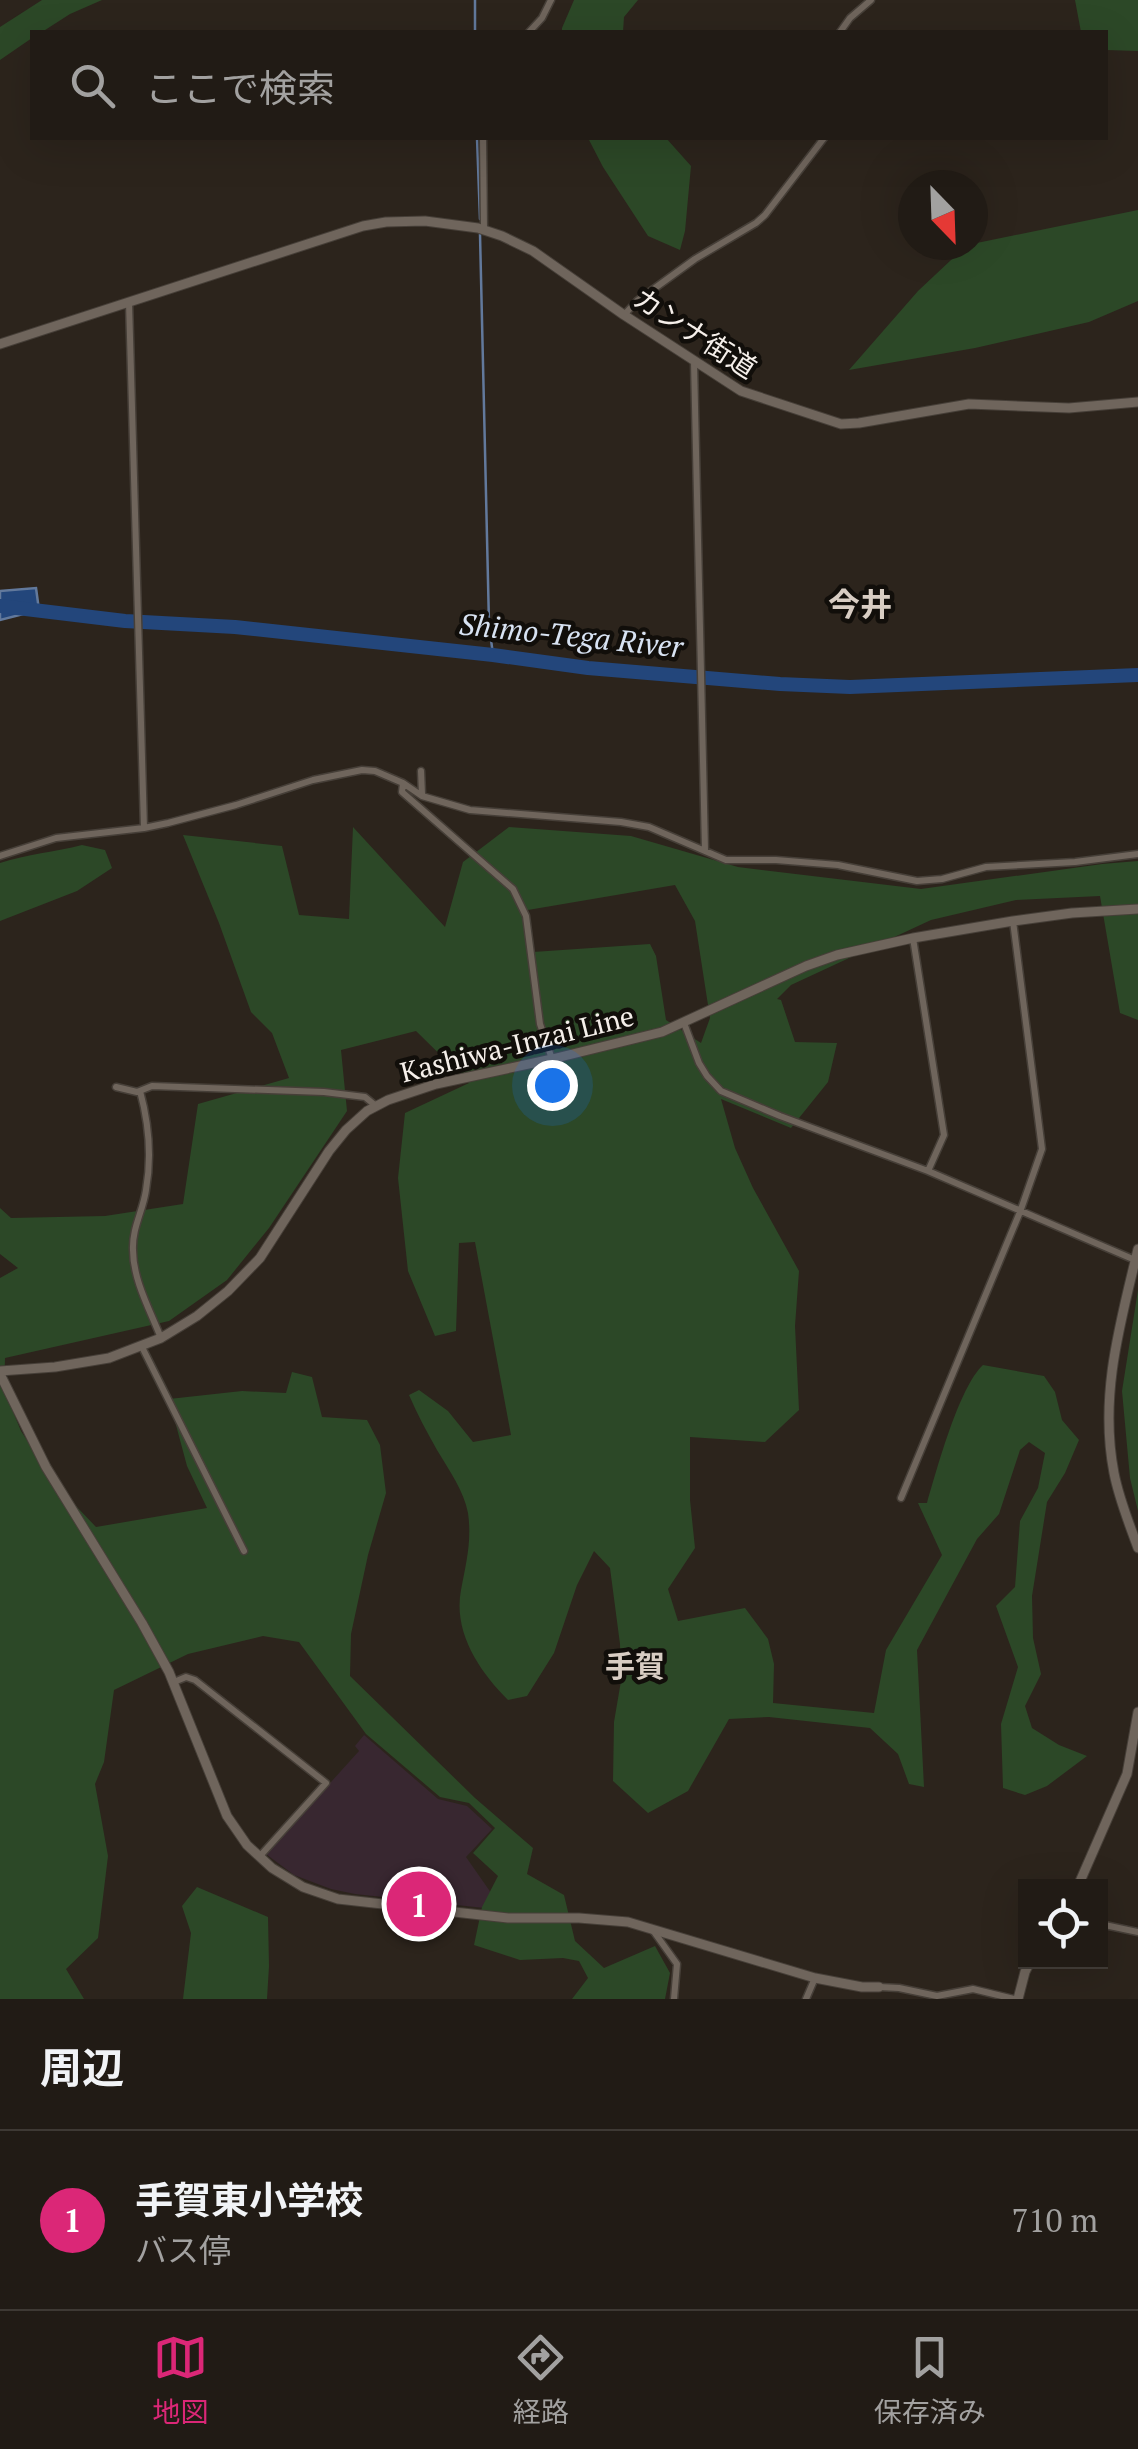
<!DOCTYPE html>
<html lang="ja">
<meta charset="utf-8">
<style>
:root{--surface:#211b15;--page:#2d2822;--text:#f1f3f6;--muted:#a2a1a0;--line:#3e3934;--accent:#db2777}
body{margin:0;font-family:"PT Serif","Noto Sans JP",serif;background:var(--page);color:var(--text)}
.controls{position:absolute;right:30px;bottom:30px;display:grid;overflow:hidden;border-radius:0px;box-shadow:0 10px 40px #0002}
.controls button{width:90px;height:90px;display:grid;place-items:center;padding:0;border:0;border-bottom:2px solid var(--line);background:var(--surface);color:var(--text);font:50px sans-serif}
.compass{position:absolute;left:898px;top:170px;width:90px;height:90px;border-radius:50%;background:var(--surface);box-shadow:0 10px 40px #0002;rotate:157deg}
.you{position:absolute;left:552px;top:1085px;width:35px;height:35px;margin:-25px;border:8px solid #fff;border-radius:50%;background:#1a73e8;box-shadow:0 0 0 15px #1a73e833}
.badge{display:grid;place-items:center;width:65px;height:65px;border-radius:50%;background:var(--accent);color:#fff;font-size:32px;font-weight:700}
.pin{position:absolute;translate:-50% -50%;border:5px solid #fff;box-shadow:0 2px 10px #0006}
.list{margin:0;padding:0;list-style:none}
h2{display:flex;justify-content:space-between;align-items:center;height:130px;margin:0;padding:0 40px;font-size:42px}
h2 small{font-size:32px;font-weight:400;color:var(--muted)}
.list li{display:grid;grid-template-columns:65px 1fr auto;gap:30px;align-items:center;box-sizing:border-box;height:180px;padding:0 40px;border-top:2px solid var(--line)}
.list b{display:block;font-size:38px;white-space:nowrap}
.list p{margin:0;font-size:32px;white-space:nowrap;color:var(--muted)}
.list em{font-size:32px;font-style:normal;color:var(--muted)}
.icon{flex:none;width:55px;height:55px;fill:none;stroke:currentColor;stroke-width:2;stroke-linecap:round;stroke-linejoin:round}
.map{position:relative;flex:none;width:1138px;height:1999px;overflow:hidden}
.search{position:absolute;background:var(--surface);box-shadow:0 10px 40px #0002;left:30px;right:30px;top:30px;height:110px;display:flex;align-items:center;gap:25px;box-sizing:border-box;padding:0 35px;border-radius:0px;color:var(--muted);font-size:38px}
.sheet{height:310px;background:var(--surface)}
nav{display:flex;justify-content:space-around;align-items:center;box-sizing:border-box;height:140px;border-top:2px solid var(--line);background:var(--surface);font-size:28px;color:var(--muted)}
nav a{display:grid;justify-items:center;gap:5px}
nav .on{color:var(--accent)}
.map>svg:first-child{display:block}
.education{fill:#382730}
.green{fill:#2c4827;fill-rule:evenodd}
.water{fill:#23467b;stroke:#62799c;stroke-width:2.5}
.lines{fill:none;stroke-linecap:round;stroke-linejoin:round}
.stream{stroke:#62799c;stroke-width:2.5}
.river{stroke:#23467b;stroke-width:14}
.street-casing{stroke:#463f38;stroke-width:9}
.secondary-casing{stroke:#463f38;stroke-width:11}
.street{stroke:#6f655c;stroke-width:6}
.secondary{stroke:#6f655c;stroke-width:9}
.labels{text-anchor:middle;stroke-width:9;stroke-linejoin:round;paint-order:stroke}
.street-label{font-size:28px;fill:#f5efea;stroke:#110e0a}
.water-label{font-size:30px;font-style:italic;fill:#d8e3f3;stroke:#110e0a}
.neighbourhood-label{font-size:30px;font-weight:bold;fill:#d8cdc3;stroke:#110e0a}
.quarter-label{font-size:32px;font-weight:bold;fill:#d8cdc3;stroke:#110e0a}
</style>
<div class="map">
<svg width="1138" height="1999" viewBox="0 0 1138 1999">
<rect width="100%" height="100%" fill="#2c241c"/>
<path class="education" d="M 364,1735 L 438,1799 L 467,1806 L 492,1829 L 466,1857 L 503,1910 L 355,1894 L 331,1889 L 294,1875 L 266,1854 L 359,1751 L 355,1746 Z"/>
<path class="green" d="M 42,0 L 102,0 L 70,14 L 42,32 L 32,32 L 32,38 L 0,60 L 0,27 Z
M 574,0 L 638,0 L 624,17 L 623,32 L 562,32 L 562,28 Z
M 1075,0 L 1138,0 L 1138,51 L 1106,50 L 1106,32 L 1081,32 Z
M 588,138 L 666,138 L 691,166 L 685,231 L 680,250 L 648,236 L 603,167 Z
M 1138,210 L 1138,301 L 1089,322 L 975,348 L 849,370 L 918,291 L 967,245 Z
M 353,827 L 445,927 L 463,862 L 509,827 L 631,836 L 738,867 L 921,889 L 1102,864 L 1138,861 L 1138,1020 L 1120,1013 L 1100,896 L 1016,900 L 931,920 L 791,985 L 777,999 L 781,1000 L 795,1042 L 837,1043 L 828,1082 L 791,1128 L 721,1099 L 735,1148 L 753,1188 L 799,1271 L 795,1326 L 799,1410 L 765,1442 L 690,1437 L 690,1500 L 695,1548 L 668,1589 L 678,1621 L 745,1608 L 768,1639 L 774,1664 L 773,1703 L 874,1713 L 886,1650 L 942,1555 L 918,1503 L 927,1503 C 937,1469 959,1387 983,1365 L 1044,1376 L 1055,1392 L 1062,1420 L 1079,1440 L 1065,1473 L 1047,1502 L 1032,1596 L 1033,1638 L 1041,1674 L 1025,1706 L 1032,1728 L 1059,1745 L 1087,1756 L 1047,1786 L 1025,1795 L 1003,1788 L 1001,1724 L 1018,1667 L 996,1606 L 1015,1587 L 1020,1521 L 1038,1488 L 1045,1453 L 1029,1442 L 1020,1450 L 999,1514 L 977,1539 L 917,1650 L 924,1787 L 909,1784 L 898,1754 L 870,1728 L 769,1717 L 729,1719 L 688,1791 L 648,1813 L 613,1781 L 614,1722 L 621,1681 L 620,1644 L 610,1568 L 594,1551 L 577,1585 L 554,1653 L 527,1696 L 508,1700 C 479,1671 453,1632 461,1590 C 466,1563 472,1541 468,1513 C 464,1491 449,1470 437,1450 C 427,1432 417,1414 409,1395 L 419,1390 L 448,1411 L 473,1442 L 511,1435 L 475,1242 L 459,1243 L 456,1331 L 435,1336 L 408,1271 L 398,1178 L 405,1113 L 469,1083 L 416,1031 L 341,1050 L 347,1111 L 269,1228 L 227,1280 L 169,1321 L 5,1358 L 4,1390 L 21,1431 L 56,1485 L 96,1527 L 207,1508 L 187,1466 L 169,1399 L 242,1391 L 286,1393 L 292,1372 L 312,1377 L 322,1417 L 367,1420 L 380,1445 L 386,1493 L 368,1555 L 351,1634 L 350,1676 L 475,1798 L 533,1848 L 527,1874 L 564,1895 L 575,1941 L 604,1968 L 655,1946 L 670,1973 L 665,1999 L 572,1999 L 588,1978 L 579,1961 L 563,1958 L 520,1960 L 474,1945 L 482,1907 L 498,1876 L 473,1853 L 495,1828 L 469,1803 L 440,1797 L 366,1734 L 299,1642 L 263,1636 L 188,1654 L 114,1690 L 104,1762 L 95,1784 L 108,1856 L 98,1938 L 66,1969 L 84,1999 L 0,1999 L 0,1278 L 18,1268 L 0,1254 L 0,1208 L 11,1218 L 105,1216 L 183,1204 L 198,1104 L 289,1078 L 272,1033 L 251,1012 L 219,923 L 183,835 L 282,846 L 299,915 L 349,919 ZM 675,885 L 695,921 L 710,1018 L 701,1043 L 666,1020 L 656,956 L 650,944 L 533,952 L 522,911 Z
M 82,845 L 105,850 L 112,868 L 77,891 L 0,921 L 0,863 C 27,854 55,852 82,845 Z
M 1138,1290 L 1138,1511 L 1130,1478 L 1122,1391 Z
M 197,1887 L 268,1917 L 269,1966 L 267,1999 L 183,1999 L 191,1933 L 182,1906 Z"/>
<path class="water" d="M 36,588 L 39,610 L 0,620 L 0,591 Z"/>
<g class="lines">
<path class="stream" d="M 475,0 L 475,32
M 477,138 L 480,219
M 480,234 L 489,624 L 493,655"/>
<path class="river" d="M 0,606 L 125,621 L 235,627 L 493,655 L 588,668 L 780,684 L 850,687 L 1138,675"/>
<defs>
<path id="street" d="M 529,32 L 542,18 L 551,0
M 840,32 L 850,18 L 871,0
M 483,138 L 484,230
M 129,302 L 144,828
M 624,315 L 637,301 L 695,259 L 756,223 L 765,215 L 824,138
M 694,362 L 705,850
M 421,771 L 422,794
M 403,783 L 402,792 L 513,889 L 526,916 L 540,1024 L 552,1059
M 0,856 L 56,838 L 144,828 L 168,823 L 236,805 L 313,780 L 362,770 L 375,771 L 403,783 L 422,796 L 470,810 L 621,822 L 649,827 L 726,860 L 776,860 L 838,865 L 917,881 L 942,879 L 986,867 L 1075,862 L 1138,854
M 913,938 L 944,1135 L 928,1171
M 684,1023 L 699,1063 L 707,1076 L 721,1091 L 780,1116 L 928,1171 L 1135,1260
M 116,1087 L 137,1092 L 152,1086 L 324,1092 L 365,1097 L 376,1106
M 140,1091 C 149,1124 152,1156 146,1190 C 143,1211 132,1228 133,1250 C 133,1280 150,1310 161,1338
M 142,1347 L 244,1551
M 901,1498 L 1020,1212 L 1042,1149 L 1013,921
M 174,1682 L 186,1677 L 195,1680 L 326,1783 L 260,1856
M 1100,1924 L 1138,1932
M 652,1929 L 677,1964 L 674,1999
M 879,1987 L 899,1988 L 937,1996 L 973,1989 L 1014,1999
M 806,1999 L 815,1978"/>
<path id="secondary" d="M 0,344 L 363,226 L 386,222 L 425,221 L 478,228 L 502,236 L 533,251 L 624,315 L 741,391 L 841,424 L 859,423 L 969,404 L 1069,408 L 1138,402
M 1138,1249 C 1120,1324 1099,1396 1114,1473 C 1119,1499 1129,1523 1138,1548
M 0,1371 L 55,1367 L 109,1358 L 161,1338 L 197,1316 L 228,1291 L 260,1258 L 329,1151 L 346,1130 L 367,1111 L 388,1100 L 436,1084 L 552,1059 L 662,1032 L 806,966 L 837,955 L 913,938 L 1013,921 L 1072,913 L 1138,909
M 0,1374 L 46,1467 L 142,1623 L 169,1672 L 227,1816 L 247,1845 L 272,1868 L 303,1887 L 338,1899 L 508,1918 L 579,1918 L 628,1922 L 815,1978 L 862,1987 L 879,1987
M 1078,1886 L 1127,1774 L 1138,1712
M 1018,1999 L 1025,1972 L 1030,1962"/>
</defs>
<use href="#street" class="street-casing"/>
<use href="#secondary" class="secondary-casing"/>
<use href="#street" class="street"/>
<use href="#secondary" class="secondary"/>
</g>
<g class="labels">
<g class="street-label">
<text transform="translate(695 333) rotate(33)" y="10">カンナ街道</text>
<text transform="translate(517 1044) rotate(-14)" y="10">Kashiwa-Inzai Line</text>
</g>
<g class="water-label">
<text transform="translate(571 636) rotate(6)" y="10">Shimo-Tega River</text>
</g>
<g class="neighbourhood-label">
<text x="635" y="1677">手賀</text>
</g>
<g class="quarter-label">
<text x="860" y="616">今井</text>
</g>
</g>
</svg>
<div class="controls">
<button><svg class="icon" aria-label="locate" viewBox="0 0 24 24"><circle cx="12" cy="12" r="6"/><path d="M12 2v4M12 18v4M2 12h4M18 12h4"/></svg></button>
</div>
<svg class="compass" viewBox="-18 -18 36 36"><path d="M0-13l5 13h-10z" fill="#e53935"/><path d="M0 13l5-13h-10z" fill="#a2a1a0"/></svg>
<div class="you"></div>
<div class="pin badge" style="left:419px;top:1904px">1</div>
<div class="search"><svg class="icon" aria-label="search" viewBox="0 0 24 24"><circle cx="10" cy="10" r="6"/><path d="M15 15l6 6"/></svg>ここで検索</div>
</div>
<section class="sheet">
<h2>周辺<small></small></h2>
<ul class="list">
<li><span class="badge">1</span><div><b>手賀東小学校</b><p>バス停</p></div><em>710 m</em></li>
</ul>
</section>
<nav>
<a class="on"><svg class="icon" aria-label="map" viewBox="0 0 24 24"><path d="M3 6l6-2 6 2 6-2v14l-6 2-6-2-6 2zM9 4v14M15 6v14"/></svg>地図</a>
<a><svg class="icon" aria-label="directions" viewBox="0 0 24 24"><path d="M12 3l9 9-9 9-9-9zM9 14v-3h6M13 9l2 2-2 2"/></svg>経路</a>
<a><svg class="icon" aria-label="saved" viewBox="0 0 24 24"><path d="M7 4h10v16l-5-4-5 4z"/></svg>保存済み</a>
</nav>
